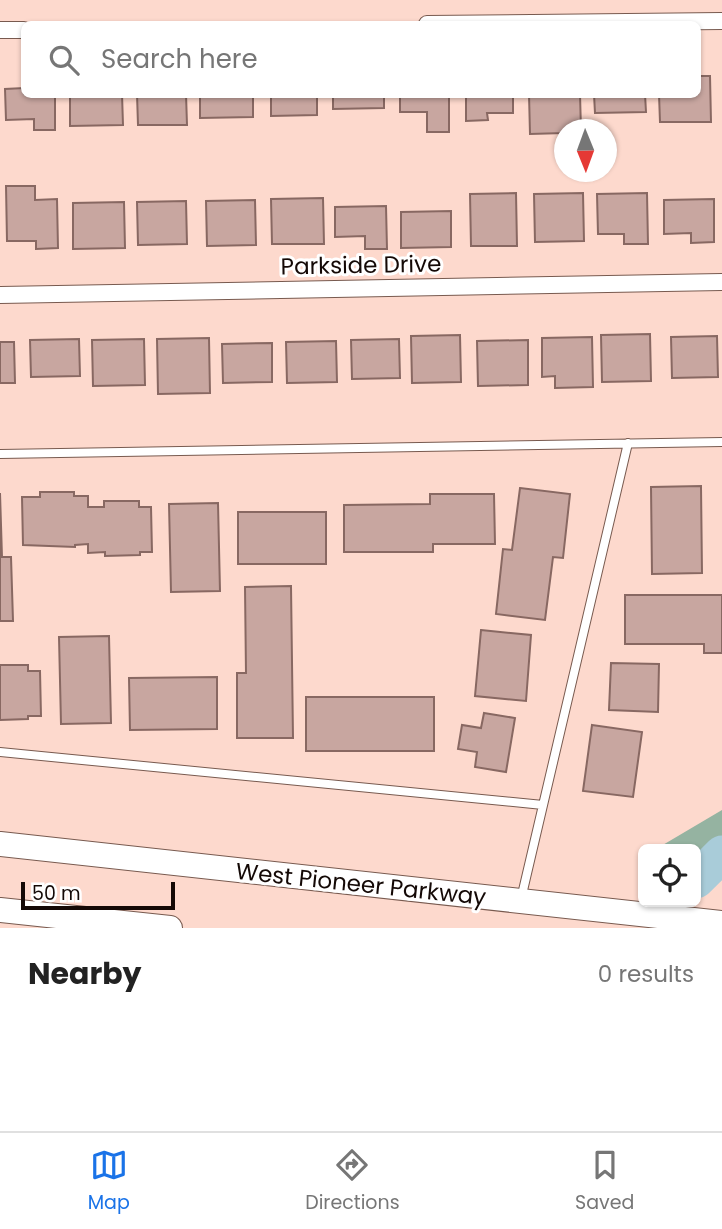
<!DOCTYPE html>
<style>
:root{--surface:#fff;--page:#f6f6f6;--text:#222;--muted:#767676;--line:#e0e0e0;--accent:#1a73e8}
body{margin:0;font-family:Poppins,sans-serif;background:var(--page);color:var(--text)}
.controls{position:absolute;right:21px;bottom:21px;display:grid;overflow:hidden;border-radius:10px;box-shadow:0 2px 5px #0004}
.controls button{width:63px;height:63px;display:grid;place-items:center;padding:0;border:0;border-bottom:2px solid var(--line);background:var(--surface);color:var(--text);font:35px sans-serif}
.compass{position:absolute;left:554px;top:119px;width:63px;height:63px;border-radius:50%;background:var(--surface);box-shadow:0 2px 5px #0004;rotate:179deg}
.scale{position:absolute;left:21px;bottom:18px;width:154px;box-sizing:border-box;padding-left:7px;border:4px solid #140906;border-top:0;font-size:19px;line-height:24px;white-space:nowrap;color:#140906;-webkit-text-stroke:5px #fff;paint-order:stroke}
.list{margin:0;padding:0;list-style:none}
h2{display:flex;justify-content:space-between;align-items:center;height:91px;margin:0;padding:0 28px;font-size:30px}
h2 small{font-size:23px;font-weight:400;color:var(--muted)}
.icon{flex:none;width:38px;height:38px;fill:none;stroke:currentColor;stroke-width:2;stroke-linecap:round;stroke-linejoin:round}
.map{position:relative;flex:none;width:722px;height:928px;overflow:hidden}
.search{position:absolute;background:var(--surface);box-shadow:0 2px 5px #0004;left:21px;right:21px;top:21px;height:77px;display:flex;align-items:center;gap:18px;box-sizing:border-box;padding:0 24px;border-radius:10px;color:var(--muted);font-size:26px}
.sheet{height:203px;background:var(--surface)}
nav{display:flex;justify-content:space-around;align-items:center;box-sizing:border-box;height:98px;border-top:2px solid var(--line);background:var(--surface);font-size:19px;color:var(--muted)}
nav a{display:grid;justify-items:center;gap:4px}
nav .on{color:var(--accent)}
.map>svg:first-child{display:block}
.forest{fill:#95b3a1}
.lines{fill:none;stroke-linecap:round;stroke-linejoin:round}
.river{stroke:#a9ccd9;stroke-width:37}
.building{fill:#c8a6a0;stroke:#886862;stroke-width:2}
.lane-casing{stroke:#785a4f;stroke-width:10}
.street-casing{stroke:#785a4f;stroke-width:18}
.primary-casing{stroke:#785a4f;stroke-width:26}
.lane{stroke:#fff;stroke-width:8}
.street{stroke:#fff;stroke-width:16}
.primary{stroke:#fff;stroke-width:24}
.labels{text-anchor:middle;stroke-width:6;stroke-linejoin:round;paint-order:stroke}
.street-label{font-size:23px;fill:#140906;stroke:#fff}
</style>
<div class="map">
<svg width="722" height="928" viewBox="0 0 722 928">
<rect width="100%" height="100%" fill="#fdd9cd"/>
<path class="forest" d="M 722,810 L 722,873 L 696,863 L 696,849 L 656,849 Z"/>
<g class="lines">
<path class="river" d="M 696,880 L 722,854"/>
</g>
<path class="building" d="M 698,76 L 710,76 L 711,122 L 660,122 L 659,94 L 698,94 Z
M 24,88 L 24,94 L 55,94 L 55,130 L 34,130 L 34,119 L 6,120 L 5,89 Z
M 70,94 L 122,94 L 123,125 L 70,126 Z
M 137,94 L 186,94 L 187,125 L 138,125 Z
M 200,94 L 253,94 L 253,117 L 200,118 Z
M 271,94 L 317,94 L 317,115 L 271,116 Z
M 333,94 L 384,94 L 384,108 L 333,109 Z
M 400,94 L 449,94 L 449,132 L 427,132 L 427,112 L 400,112 Z
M 466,94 L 513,94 L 513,113 L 487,113 L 488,120 L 466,121 Z
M 529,94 L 580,94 L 581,130 L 564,130 L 564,133 L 530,134 Z
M 594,94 L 645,94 L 646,112 L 595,113 Z
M 6,186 L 35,186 L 35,200 L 57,199 L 58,248 L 36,249 L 36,241 L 7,241 Z
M 516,193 L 517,246 L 471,246 L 470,194 Z
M 583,193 L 584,241 L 535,242 L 534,194 Z
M 647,193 L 648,244 L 624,244 L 624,234 L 598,234 L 597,194 Z
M 323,198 L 324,244 L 272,244 L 271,199 Z
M 714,199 L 714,242 L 691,243 L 691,233 L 664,234 L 664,200 Z
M 255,200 L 256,245 L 207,246 L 206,201 Z
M 186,201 L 187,244 L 138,245 L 137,202 Z
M 124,202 L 125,248 L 73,249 L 73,203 Z
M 386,206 L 387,249 L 365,249 L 365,236 L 335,237 L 335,207 Z
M 451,211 L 451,247 L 401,248 L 401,212 Z
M 650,334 L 651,381 L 602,382 L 601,335 Z
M 460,335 L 461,382 L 412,383 L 411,336 Z
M 717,336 L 718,377 L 672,378 L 671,337 Z
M 592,337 L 593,387 L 555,388 L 555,376 L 542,377 L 542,338 Z
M 209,338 L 210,393 L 158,394 L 157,339 Z
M 79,339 L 80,376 L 31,377 L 30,340 Z
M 144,339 L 145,385 L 93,386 L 92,340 Z
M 399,339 L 400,378 L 352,379 L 351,340 Z
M 528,340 L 528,385 L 478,386 L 477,341 Z
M 336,341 L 337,382 L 287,383 L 286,342 Z
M 0,342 L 14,342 L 15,383 L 0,383 Z
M 272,343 L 272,382 L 223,383 L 222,344 Z
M 701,486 L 702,573 L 652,574 L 651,487 Z
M 520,488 L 570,494 L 563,558 L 553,557 L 545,620 L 496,614 L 503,549 L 512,550 Z
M 40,492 L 74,492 L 74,496 L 88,496 L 88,507 L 104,507 L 104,501 L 139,501 L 139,507 L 151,507 L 152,552 L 140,552 L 140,555 L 105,556 L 105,552 L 88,553 L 88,544 L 75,545 L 75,547 L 23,545 L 22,497 L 40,497 Z
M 0,493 L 2,557 L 11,557 L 13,621 L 0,621 Z
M 430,494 L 494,494 L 495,544 L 433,544 L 433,552 L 344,552 L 344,505 L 430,504 Z
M 218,503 L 220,591 L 171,592 L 169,504 Z
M 238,512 L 326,512 L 326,564 L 238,564 Z
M 291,586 L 293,738 L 237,738 L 237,673 L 246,673 L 245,587 Z
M 625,595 L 722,595 L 722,653 L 704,653 L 704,644 L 625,644 Z
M 481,630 L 531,635 L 526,701 L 475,696 Z
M 109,636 L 111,723 L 61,724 L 59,637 Z
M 611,663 L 659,664 L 658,712 L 609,710 Z
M 0,665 L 28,665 L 28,671 L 40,671 L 41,716 L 28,716 L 28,719 L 0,720 Z
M 217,677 L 217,729 L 130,730 L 129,678 Z
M 306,697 L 434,697 L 434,751 L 306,751 Z
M 484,713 L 515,718 L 506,772 L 475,767 L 477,752 L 458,749 L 462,725 L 481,728 Z
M 592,725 L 642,732 L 633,797 L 583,791 Z"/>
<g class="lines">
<defs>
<path id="lane" d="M 0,454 L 722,442
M 0,752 L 543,805
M 521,899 L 628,443"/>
<path id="street" d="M 427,24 L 722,21
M 0,30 L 24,30
M 0,295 L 722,282"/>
<path id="primary" d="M 0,844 L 722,923
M 0,910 L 170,928"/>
</defs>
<use href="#lane" class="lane-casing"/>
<use href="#street" class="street-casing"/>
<use href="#primary" class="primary-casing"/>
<use href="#lane" class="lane"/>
<use href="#street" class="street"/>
<use href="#primary" class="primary"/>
</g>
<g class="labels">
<g class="street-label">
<text transform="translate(361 265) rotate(-1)" y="8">Parkside Drive</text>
<text transform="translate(361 884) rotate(6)" y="8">West Pioneer Parkway</text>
</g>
</g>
</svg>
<div class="controls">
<button><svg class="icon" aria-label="locate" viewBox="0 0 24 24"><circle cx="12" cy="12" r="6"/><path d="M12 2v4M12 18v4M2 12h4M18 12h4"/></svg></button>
</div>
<svg class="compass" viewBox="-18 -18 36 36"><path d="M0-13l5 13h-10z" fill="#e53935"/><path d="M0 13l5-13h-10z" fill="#767676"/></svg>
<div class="scale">50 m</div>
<div class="search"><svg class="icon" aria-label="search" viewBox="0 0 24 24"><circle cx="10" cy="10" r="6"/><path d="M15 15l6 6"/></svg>Search here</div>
</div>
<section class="sheet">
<h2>Nearby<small>0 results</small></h2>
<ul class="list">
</ul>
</section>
<nav>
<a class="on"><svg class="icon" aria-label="map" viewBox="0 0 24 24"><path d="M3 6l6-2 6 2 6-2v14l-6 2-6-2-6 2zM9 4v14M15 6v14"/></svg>Map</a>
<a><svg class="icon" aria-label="directions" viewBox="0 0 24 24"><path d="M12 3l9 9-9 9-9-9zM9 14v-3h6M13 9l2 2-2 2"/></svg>Directions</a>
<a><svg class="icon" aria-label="saved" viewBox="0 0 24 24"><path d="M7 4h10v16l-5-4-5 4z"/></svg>Saved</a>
</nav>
